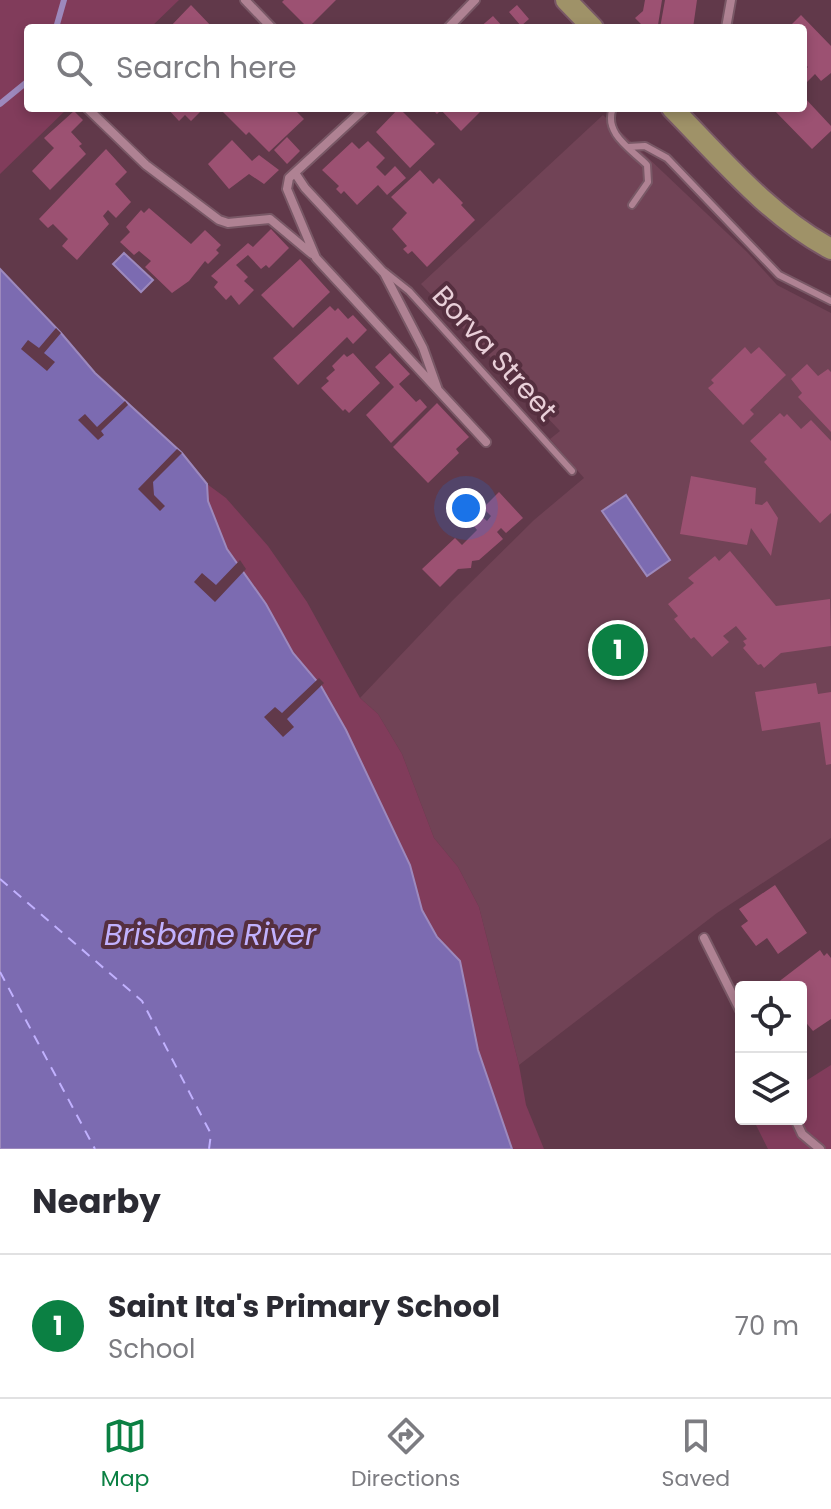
<!DOCTYPE html>
<style>
:root{--surface:#fff;--page:#f2f2f3;--text:#2b2b33;--muted:#7c7c81;--line:#e1e1e2;--accent:#0b8043}
body{margin:0;font-family:Poppins,sans-serif;background:var(--page);color:var(--text)}
.controls{position:absolute;right:24px;bottom:24px;display:grid;overflow:hidden;border-radius:8px;box-shadow:0 4px 12px #0003}
.controls button{width:72px;height:72px;display:grid;place-items:center;padding:0;border:0;border-bottom:2px solid var(--line);background:var(--surface);color:var(--text);font:40px sans-serif}
.you{position:absolute;left:466px;top:508px;width:28px;height:28px;margin:-20px;border:6px solid #fff;border-radius:50%;background:#1a73e8;box-shadow:0 0 0 12px #1a73e833}
.badge{display:grid;place-items:center;width:52px;height:52px;border-radius:50%;background:var(--accent);color:#fff;font-size:26px;font-weight:700}
.pin{position:absolute;translate:-50% -50%;border:4px solid #fff;box-shadow:0 2px 8px #0006}
.list{margin:0;padding:0;list-style:none}
h2{display:flex;justify-content:space-between;align-items:center;height:104px;margin:0;padding:0 32px;font-size:34px}
h2 small{font-size:26px;font-weight:400;color:var(--muted)}
.list li{display:grid;grid-template-columns:52px 1fr auto;gap:24px;align-items:center;box-sizing:border-box;height:144px;padding:0 32px;border-top:2px solid var(--line)}
.list b{display:block;font-size:30px;white-space:nowrap}
.list p{margin:0;font-size:26px;white-space:nowrap;color:var(--muted)}
.list em{font-size:26px;font-style:normal;color:var(--muted)}
.icon{flex:none;width:44px;height:44px;fill:none;stroke:currentColor;stroke-width:2;stroke-linecap:round;stroke-linejoin:round}
.map{position:relative;flex:none;width:831px;height:1149px;overflow:hidden}
.search{position:absolute;background:var(--surface);box-shadow:0 4px 12px #0003;left:24px;right:24px;top:24px;height:88px;display:flex;align-items:center;gap:20px;box-sizing:border-box;padding:0 28px;border-radius:8px;color:var(--muted);font-size:30px}
.sheet{height:248px;background:var(--surface)}
nav{display:flex;justify-content:space-around;align-items:center;box-sizing:border-box;height:112px;border-top:2px solid var(--line);background:var(--surface);font-size:22px;color:var(--muted)}
nav a{display:grid;justify-items:center;gap:4px}
nav .on{color:var(--accent)}
.map>svg:first-child{display:block}
.built{fill:#714356}
.green{fill:#813c5b}
.water{fill:#7c6bb1;stroke:#9d89bd;stroke-width:2}
.pier{fill:#61394a}
.lines{fill:none;stroke-linecap:round;stroke-linejoin:round}
.stream{stroke:#9d89bd;stroke-width:6}
.ferry{stroke:#c1b1fe;stroke-width:2;stroke-dasharray:10 8;stroke-linecap:butt}
.building{fill:#9c5172}
.service-casing{stroke:#795866;stroke-width:10}
.minor-casing{stroke:#795866;stroke-width:12}
.primary-casing{stroke:#795866;stroke-width:24}
.service{stroke:#af8293;stroke-width:6}
.minor{stroke:#af8293;stroke-width:8}
.primary{stroke:#9f9268;stroke-width:20}
.labels{text-anchor:middle;stroke-width:8;stroke-linejoin:round;paint-order:stroke}
.street-label{font-size:28px;fill:#e9d0d9;stroke:#552f3f}
.water-label{font-size:30px;font-style:italic;fill:#c1b1fe;stroke:#552f3f}
</style>
<div class="map">
<svg width="831" height="1149" viewBox="0 0 831 1149">
<rect width="100%" height="100%" fill="#61394a"/>
<path class="built" d="M 603,115 L 747,252 L 777,285 L 831,313 L 831,838 L 717,913 L 519,1065 L 479,907 L 458,867 L 434,838 L 402,754 L 378,714 L 360,698 L 452,601 L 534,520 L 584,478 L 550,439 L 560,431 L 421,284 Z"/>
<path class="green" d="M 0,0 L 179,0 L 150,28 L 28,28 L 28,108 L 68,108 L 0,174 Z
M 207,484 L 226,498 L 268,546 L 307,602 L 360,698 L 378,714 L 402,754 L 434,838 L 458,867 L 479,907 L 519,1065 L 526,1105 L 544,1149 L 512,1149 L 478,1050 L 460,961 L 437,937 L 422,910 L 410,865 L 346,730 L 321,686 L 293,653 L 266,604 L 227,549 L 208,501 Z
M 831,1065 L 831,1149 L 768,1149 L 753,1119 L 801,1119 L 801,1084 Z"/>
<path class="water" d="M 124,253 L 153,280 L 141,292 L 113,264 Z
M 0,269 L 61,333 L 95,373 L 182,453 L 207,484 L 208,501 L 227,549 L 266,604 L 293,653 L 321,686 L 346,730 L 410,865 L 422,910 L 437,937 L 460,961 L 478,1050 L 512,1149 L 0,1149 Z
M 626,495 L 670,560 L 647,576 L 602,511 Z"/>
<path class="pier" d="M 56,328 L 61,333 L 44,353 L 55,362 L 47,371 L 21,349 L 28,340 L 39,348 Z
M 125,401 L 128,405 L 101,431 L 104,435 L 98,440 L 78,420 L 85,414 L 97,427 Z
M 177,449 L 182,453 L 153,482 L 154,495 L 165,506 L 160,511 L 138,489 Z
M 240,560 L 246,569 L 215,602 L 194,582 L 202,573 L 216,585 Z
M 319,678 L 324,683 L 287,719 L 294,727 L 283,737 L 264,717 L 275,707 L 282,713 Z"/>
<g class="lines">
<path class="stream" d="M 56,28 L 64,0
M 0,104 L 28,81"/>
<path class="ferry" d="M 0,879 L 142,1001 L 211,1134 L 209,1149
M 0,972 L 95,1149"/>
</g>
<path class="building" d="M 284,0 L 336,0 L 308,28 L 282,2 Z
M 645,0 L 662,0 L 658,25 L 655,28 L 645,28 L 635,18 L 643,11 Z
M 665,0 L 697,0 L 693,28 L 660,28 Z
M 191,5 L 213,28 L 169,28 Z
M 517,5 L 529,19 L 521,26 L 509,12 Z
M 801,15 L 831,46 L 831,73 L 821,81 L 815,74 L 803,86 L 803,72 L 808,67 L 803,62 L 803,28 L 788,28 Z
M 493,16 L 504,28 L 479,28 Z
M 803,96 L 831,126 L 831,131 L 812,149 L 772,108 L 803,108 Z
M 167,108 L 204,108 L 191,121 L 185,115 L 179,121 Z
M 227,108 L 293,108 L 304,119 L 269,152 L 249,132 L 246,135 L 223,112 Z
M 399,108 L 435,144 L 410,168 L 376,132 Z
M 431,108 L 480,108 L 482,110 L 461,131 L 441,110 L 437,114 Z
M 74,111 L 83,120 L 71,132 L 82,144 L 79,146 L 86,154 L 50,190 L 32,171 L 54,148 L 44,138 Z
M 287,137 L 300,151 L 287,164 L 274,150 Z
M 232,140 L 252,161 L 259,155 L 279,170 L 264,184 L 249,174 L 229,189 L 208,164 Z
M 368,141 L 385,158 L 376,167 L 385,176 L 395,166 L 406,178 L 387,195 L 378,185 L 357,205 L 344,191 L 341,194 L 336,189 L 339,186 L 322,170 L 352,142 L 359,149 Z
M 106,149 L 127,172 L 115,184 L 131,202 L 116,218 L 108,210 L 103,216 L 109,224 L 77,260 L 62,246 L 68,239 L 53,224 L 48,228 L 39,219 Z
M 420,170 L 433,184 L 439,178 L 463,203 L 461,205 L 475,220 L 427,267 L 412,251 L 408,254 L 403,249 L 407,246 L 392,229 L 407,213 L 391,197 Z
M 149,208 L 191,244 L 205,230 L 221,245 L 216,250 L 219,253 L 208,264 L 205,261 L 189,281 L 172,293 L 145,267 L 151,261 L 139,251 L 134,255 L 120,242 L 130,232 L 126,227 L 141,210 L 144,213 Z
M 271,229 L 289,248 L 269,268 L 266,265 L 261,269 L 248,255 L 236,265 L 248,277 L 244,281 L 254,290 L 239,305 L 231,295 L 226,300 L 214,287 L 218,282 L 211,276 L 248,243 L 253,247 Z
M 300,259 L 330,292 L 293,328 L 261,295 Z
M 330,306 L 335,311 L 338,308 L 348,319 L 353,315 L 367,330 L 353,344 L 347,337 L 298,385 L 273,358 Z
M 745,347 L 751,354 L 759,347 L 786,375 L 750,410 L 754,414 L 743,425 L 708,388 L 714,383 L 711,380 Z
M 353,353 L 380,383 L 349,413 L 345,409 L 343,411 L 321,388 L 329,381 L 326,378 L 335,370 L 332,366 L 344,354 L 347,357 Z
M 390,353 L 410,374 L 399,384 L 416,402 L 420,399 L 427,407 L 391,443 L 366,415 L 394,387 L 375,367 Z
M 807,364 L 818,376 L 828,369 L 831,372 L 831,432 L 798,397 L 802,393 L 791,379 Z
M 437,403 L 469,437 L 456,449 L 459,453 L 428,483 L 393,447 Z
M 780,413 L 784,417 L 787,414 L 801,429 L 811,420 L 831,441 L 831,513 L 820,523 L 764,462 L 767,459 L 750,441 Z
M 691,476 L 756,488 L 755,504 L 762,505 L 767,501 L 778,518 L 771,556 L 751,528 L 747,545 L 680,534 Z
M 499,492 L 523,518 L 506,533 L 501,528 L 497,532 L 503,539 L 479,560 L 472,561 L 471,568 L 458,569 L 440,587 L 422,569 L 455,538 L 462,545 L 477,530 L 470,521 L 478,513 L 487,521 L 491,516 L 483,508 Z
M 730,551 L 776,606 L 830,599 L 831,646 L 781,653 L 764,668 L 761,664 L 758,665 L 743,648 L 746,645 L 743,641 L 747,639 L 736,626 L 723,636 L 729,642 L 712,657 L 694,637 L 691,639 L 674,619 L 678,616 L 668,604 L 694,583 L 688,578 L 715,556 L 719,561 Z
M 816,683 L 818,694 L 831,692 L 831,764 L 826,765 L 820,722 L 762,731 L 755,692 Z
M 775,885 L 807,933 L 778,954 L 767,938 L 756,946 L 741,926 L 748,921 L 739,909 Z
M 820,950 L 824,956 L 827,953 L 831,958 L 831,1019 L 813,1031 L 803,1019 L 801,1020 L 801,987 L 779,987 L 777,983 Z"/>
<g class="lines">
<defs>
<path id="service" d="M 613,108 C 603,133 631,149 647,165 L 648,182 L 632,205
M 628,147 L 645,146 L 667,158 L 779,275 L 831,301
M 385,272 L 409,291 L 572,471"/>
<path id="minor" d="M 245,0 L 272,28
M 448,28 L 475,0
M 726,28 L 731,0
M 87,108 L 146,165 L 219,220 L 228,223 L 270,219 L 312,254
M 365,108 L 289,178 L 287,189 L 316,258 L 486,442
M 295,173 L 305,188 L 384,273 L 423,348 L 438,390
M 704,938 L 741,1012
M 795,1119 L 802,1134 L 820,1149"/>
<path id="primary" d="M 566,0 L 593,28
M 672,108 C 721,158 769,216 831,249"/>
</defs>
<use href="#service" class="service-casing"/>
<use href="#minor" class="minor-casing"/>
<use href="#primary" class="primary-casing"/>
<use href="#service" class="service"/>
<use href="#minor" class="minor"/>
<use href="#primary" class="primary"/>
</g>
<g class="labels">
<g class="street-label">
<text transform="translate(495 353) rotate(48)" y="10">Borva Street</text>
</g>
<g class="water-label">
<text x="210" y="945">Brisbane River</text>
</g>
</g>
</svg>
<div class="controls">
<button><svg class="icon" aria-label="locate" viewBox="0 0 24 24"><circle cx="12" cy="12" r="6"/><path d="M12 2v4M12 18v4M2 12h4M18 12h4"/></svg></button>
<button><svg class="icon" aria-label="layers" viewBox="0 0 24 24"><path d="M12 4l9 5-9 5-9-5zM3 14l9 5 9-5"/></svg></button>
</div>
<div class="you"></div>
<div class="pin badge" style="left:618px;top:650px">1</div>
<div class="search"><svg class="icon" aria-label="search" viewBox="0 0 24 24"><circle cx="10" cy="10" r="6"/><path d="M15 15l6 6"/></svg>Search here</div>
</div>
<section class="sheet">
<h2>Nearby<small></small></h2>
<ul class="list">
<li><span class="badge">1</span><div><b>Saint Ita's Primary School</b><p>School</p></div><em>70 m</em></li>
</ul>
</section>
<nav>
<a class="on"><svg class="icon" aria-label="map" viewBox="0 0 24 24"><path d="M3 6l6-2 6 2 6-2v14l-6 2-6-2-6 2zM9 4v14M15 6v14"/></svg>Map</a>
<a><svg class="icon" aria-label="directions" viewBox="0 0 24 24"><path d="M12 3l9 9-9 9-9-9zM9 14v-3h6M13 9l2 2-2 2"/></svg>Directions</a>
<a><svg class="icon" aria-label="saved" viewBox="0 0 24 24"><path d="M7 4h10v16l-5-4-5 4z"/></svg>Saved</a>
</nav>
